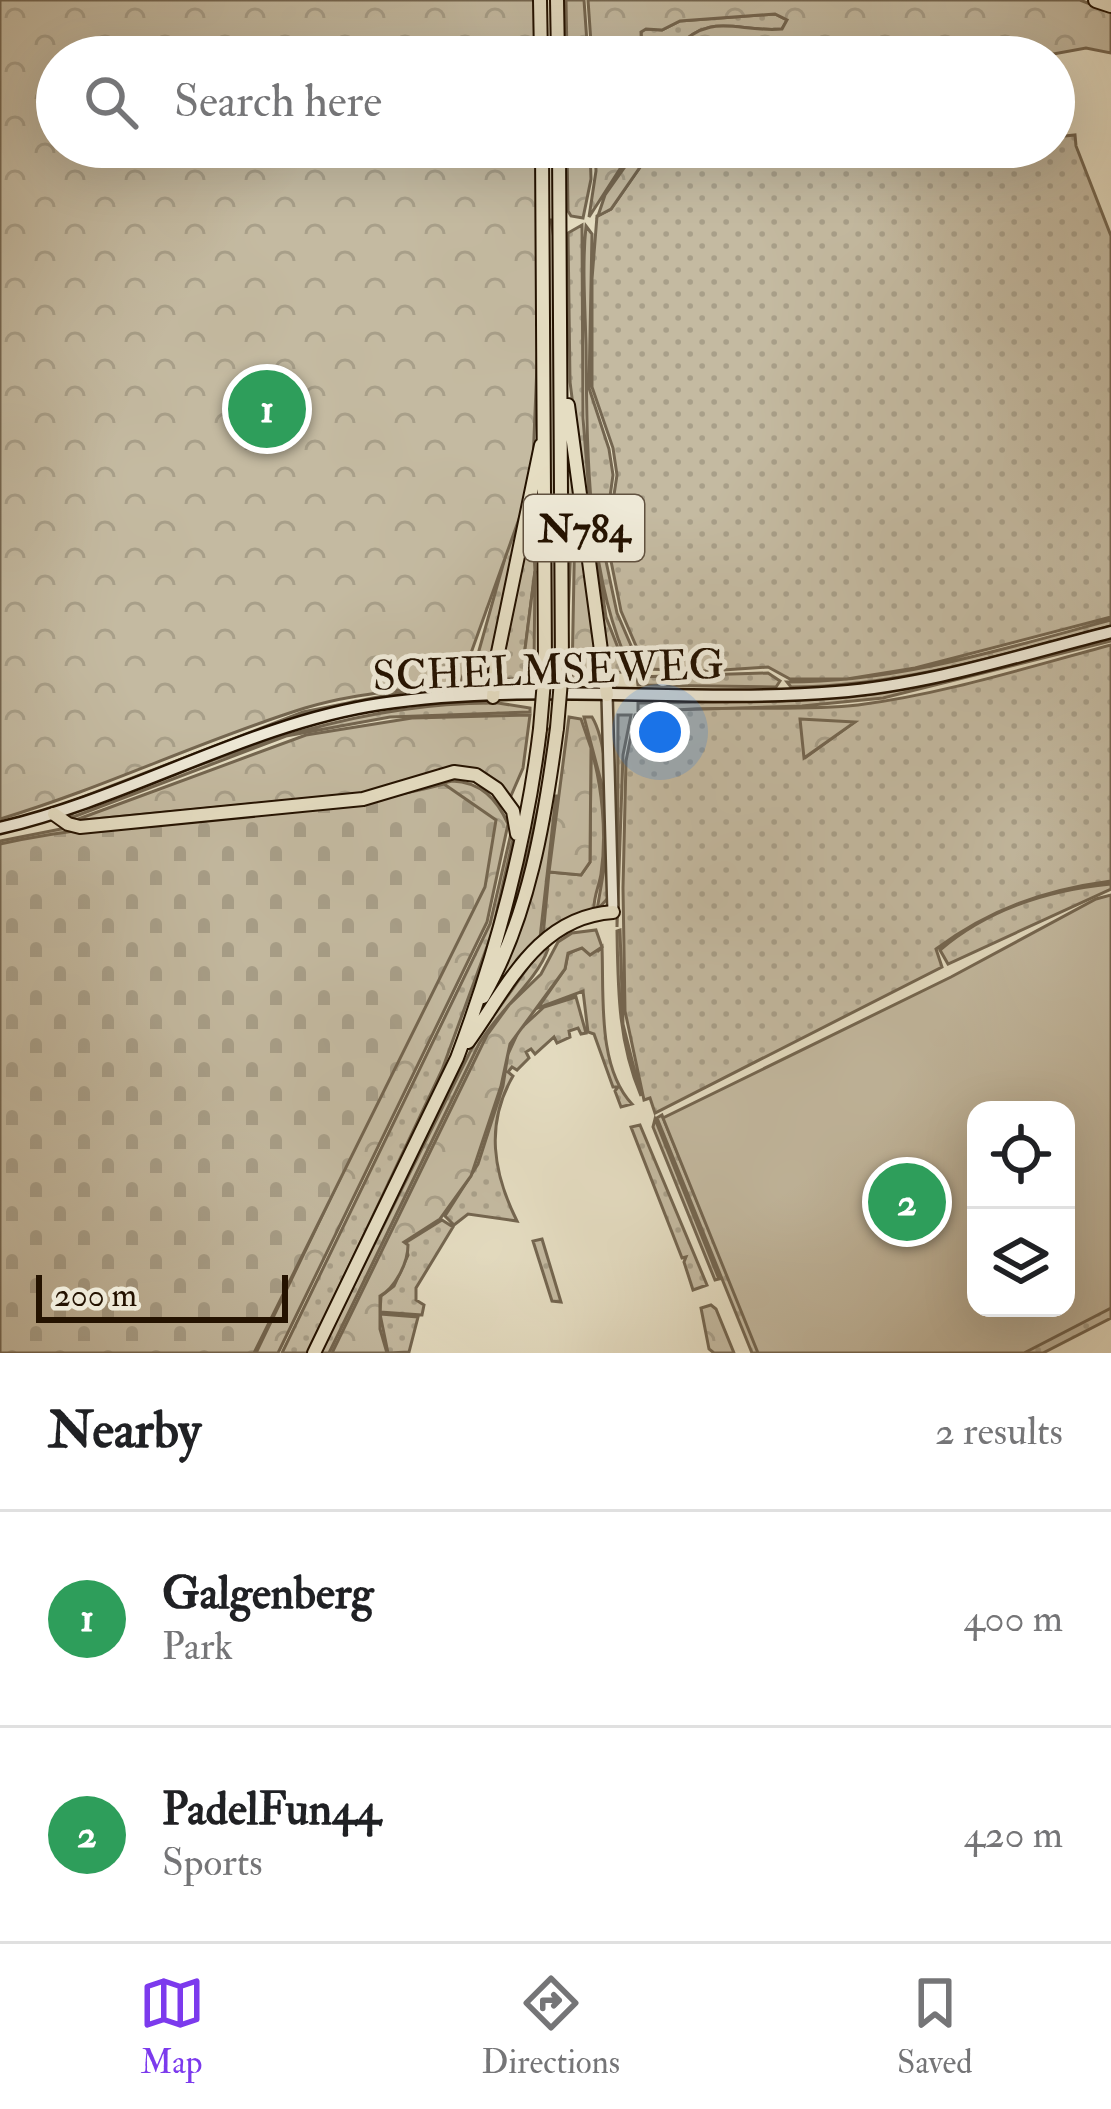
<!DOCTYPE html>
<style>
:root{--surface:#fff;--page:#f2f2f2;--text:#202124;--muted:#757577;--line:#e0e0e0;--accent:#7c3aed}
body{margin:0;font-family:"IM FELL Double Pica",serif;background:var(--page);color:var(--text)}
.controls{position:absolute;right:36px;bottom:36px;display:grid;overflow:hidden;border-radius:24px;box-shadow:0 12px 48px #0002}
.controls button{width:108px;height:108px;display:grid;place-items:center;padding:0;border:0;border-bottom:3px solid var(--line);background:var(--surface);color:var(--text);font:60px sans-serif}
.scale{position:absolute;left:36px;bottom:30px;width:252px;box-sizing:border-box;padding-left:12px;border:6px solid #241200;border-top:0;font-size:33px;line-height:42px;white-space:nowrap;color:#241200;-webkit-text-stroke:9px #eee9d7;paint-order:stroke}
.you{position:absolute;left:660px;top:732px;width:42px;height:42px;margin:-30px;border:9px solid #fff;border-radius:50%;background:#1a73e8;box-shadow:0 0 0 18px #1a73e833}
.badge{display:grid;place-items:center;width:78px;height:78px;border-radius:50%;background:var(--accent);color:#fff;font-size:39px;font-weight:700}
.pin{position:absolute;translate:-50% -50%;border:6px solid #fff;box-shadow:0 3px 12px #0006}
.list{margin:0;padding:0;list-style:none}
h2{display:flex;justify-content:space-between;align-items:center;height:156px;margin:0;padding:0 48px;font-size:51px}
h2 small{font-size:39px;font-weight:400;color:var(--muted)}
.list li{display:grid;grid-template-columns:78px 1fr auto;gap:36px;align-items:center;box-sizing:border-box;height:216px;padding:0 48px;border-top:3px solid var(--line)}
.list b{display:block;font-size:45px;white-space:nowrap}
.list p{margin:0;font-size:39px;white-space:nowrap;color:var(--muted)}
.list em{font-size:39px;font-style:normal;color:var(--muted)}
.icon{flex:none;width:66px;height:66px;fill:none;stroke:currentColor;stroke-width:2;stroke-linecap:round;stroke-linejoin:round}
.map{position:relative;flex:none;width:1111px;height:1353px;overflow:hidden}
.search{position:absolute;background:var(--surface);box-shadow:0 12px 48px #0002;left:36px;right:36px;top:36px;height:132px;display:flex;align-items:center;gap:30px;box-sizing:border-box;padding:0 42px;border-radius:66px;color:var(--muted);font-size:45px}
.sheet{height:588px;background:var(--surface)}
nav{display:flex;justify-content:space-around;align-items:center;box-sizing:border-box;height:168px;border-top:3px solid var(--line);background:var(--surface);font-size:33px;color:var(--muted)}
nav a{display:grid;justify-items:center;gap:6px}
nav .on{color:var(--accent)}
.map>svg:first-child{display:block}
.grass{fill:url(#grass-dots);stroke:#746650;stroke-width:3;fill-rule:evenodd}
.forest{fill:url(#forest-crowns);stroke:#746650;stroke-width:3}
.cemetery{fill:url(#cemetery-stones);stroke:#746650;stroke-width:3}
.pitch{fill:#c4baa1;stroke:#746650;stroke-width:3;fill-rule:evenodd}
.water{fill:#a39880;stroke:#70624d;stroke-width:3}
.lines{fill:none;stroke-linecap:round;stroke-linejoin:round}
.tertiary-casing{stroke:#544530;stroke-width:14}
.secondary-casing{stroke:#241200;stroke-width:15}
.primary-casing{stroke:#241200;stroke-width:16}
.motorway-casing{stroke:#241200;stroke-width:18}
.tertiary{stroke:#eee9d7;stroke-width:9}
.secondary{stroke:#eee9d7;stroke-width:10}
.primary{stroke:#e5ddc2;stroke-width:12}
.motorway{stroke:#e5ddc2;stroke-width:14}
.primary-bridge-casing{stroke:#241200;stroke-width:16;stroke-linecap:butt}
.primary-bridge{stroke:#e5ddc2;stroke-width:12}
.labels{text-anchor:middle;stroke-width:10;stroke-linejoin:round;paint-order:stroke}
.shield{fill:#eee9d7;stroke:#615240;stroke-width:3}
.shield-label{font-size:39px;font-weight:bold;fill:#241200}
.street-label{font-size:42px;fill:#241200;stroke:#eee9d7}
</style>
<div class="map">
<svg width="1111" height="1353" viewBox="0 0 1111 1353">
<defs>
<pattern id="grass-dots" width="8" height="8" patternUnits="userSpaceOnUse" patternTransform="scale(3)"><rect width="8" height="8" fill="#c4baa1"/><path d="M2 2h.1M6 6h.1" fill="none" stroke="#a89f89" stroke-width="1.8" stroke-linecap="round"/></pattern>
<pattern id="forest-crowns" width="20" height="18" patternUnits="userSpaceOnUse" patternTransform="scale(3)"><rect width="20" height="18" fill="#c4baa1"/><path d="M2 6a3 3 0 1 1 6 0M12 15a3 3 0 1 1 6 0" fill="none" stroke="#a89f89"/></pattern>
<pattern id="cemetery-stones" width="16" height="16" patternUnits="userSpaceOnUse" patternTransform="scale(3)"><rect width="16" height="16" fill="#c4baa1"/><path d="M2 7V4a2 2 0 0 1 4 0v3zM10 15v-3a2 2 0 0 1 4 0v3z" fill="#a89f89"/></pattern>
</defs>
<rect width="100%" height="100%" fill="#e5ddc2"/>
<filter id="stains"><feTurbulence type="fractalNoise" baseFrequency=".00167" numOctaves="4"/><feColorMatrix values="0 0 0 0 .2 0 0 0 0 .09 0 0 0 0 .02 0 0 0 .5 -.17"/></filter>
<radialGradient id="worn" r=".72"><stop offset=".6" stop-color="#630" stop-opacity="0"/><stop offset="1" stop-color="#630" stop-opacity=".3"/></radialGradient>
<path class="grass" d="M 775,14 L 787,20 L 782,29 C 737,33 712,10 675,49 L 664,49 L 660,57 L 642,57 L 641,32 L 645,29 L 662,30 L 680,21 Z
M 1075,135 L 1076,146 L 1111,236 L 1111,617 L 915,668 L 847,679 L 790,679 L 768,667 L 708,671 L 646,669 L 621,611 L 607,541 L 617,475 L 613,448 L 592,387 L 592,279 L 597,216 L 611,209 L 654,147 L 912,147 L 919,160 L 946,147 L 1054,147 L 1054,137 Z
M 547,220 L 551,220 L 555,245 L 556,678 L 549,678 Z
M 582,225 L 583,418 L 590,506 L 586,508 L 570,382 L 568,233 Z
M 586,226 L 592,234 L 589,388 L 609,449 L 613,475 L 603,547 L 617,613 L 642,671 L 637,673 L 631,670 C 586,576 587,449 586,345 C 585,305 582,265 586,226 Z
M 566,410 L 578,510 L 572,517 L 566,669 Z
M 519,508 L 523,509 L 486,679 L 471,679 Z
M 587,512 L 591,516 L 606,617 L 627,671 L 609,674 Z
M 532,514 L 535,571 L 524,657 L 534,669 L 533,679 L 499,679 Z
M 1111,620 L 1111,626 C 1005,654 902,686 791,687 L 787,682 C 899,682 1003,649 1111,620 Z
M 1111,635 L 1111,641 L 883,698 L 802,706 L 638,711 L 638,703 L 643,703 L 779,701 L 865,695 L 960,675 Z
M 1111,645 L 1111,881 C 1044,890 990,909 936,949 L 942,967 L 655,1113 L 650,1098 L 644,1100 L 625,1011 L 623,888 L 626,761 L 635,715 C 708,702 784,713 858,705 C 944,694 1028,667 1111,645 ZM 801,720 L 853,723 L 806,757 Z
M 768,673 L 780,681 L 776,687 L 638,685 L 637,677 Z
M 459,687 L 458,690 L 356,701 L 303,714 L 57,807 L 303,712 L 413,690 Z
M 498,703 L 530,708 L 530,712 L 390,717 L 286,736 L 68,819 L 73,813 C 212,760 346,701 498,703 Z
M 618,715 L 631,715 L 623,755 L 617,927 Z
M 584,717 L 592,717 C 614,753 607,854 608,898 L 597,910 L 604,869 L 603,789 Z
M 545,729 L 552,729 C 541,806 524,879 499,952 Z
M 591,748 C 602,786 607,834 601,874 C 599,887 593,897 594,911 L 543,936 L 549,872 L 581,875 L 590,862 Z
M 512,829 L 514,835 L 492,933 L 442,1070 L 308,1353 L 282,1353 L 490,924 Z
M 1111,884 L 1111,889 L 948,964 L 940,950 C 988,909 1049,890 1111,884 Z
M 620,930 L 623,1024 L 641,1096 C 618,1041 618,990 617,931 Z
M 545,943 L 548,949 C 537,981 498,1011 479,1044 L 329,1353 L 320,1353 L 475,1042 Z
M 582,947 L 598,951 L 602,947 C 604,995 597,1067 632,1104 L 621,1107 L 615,1091 L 618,1087 L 613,1087 L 594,1034 L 588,1032 L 583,991 L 538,1008 L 565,969 L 568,954 Z
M 576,997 L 586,1033 L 581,1034 L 578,1028 L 569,1031 L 570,1037 L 557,1043 L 554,1037 L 535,1054 L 531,1049 L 526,1052 L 529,1058 L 517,1070 L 512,1067 L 508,1072 L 513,1076 C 485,1124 493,1173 517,1221 L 468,1214 L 454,1225 L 445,1216 L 478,1164 L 503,1086 L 508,1054 L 519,1030 L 544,1007 Z
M 662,1115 L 759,1353 L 752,1353 L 657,1118 Z
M 655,1119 L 719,1279 L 715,1280 L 653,1127 Z
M 640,1125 L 707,1285 L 693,1290 L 684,1262 L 686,1257 L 682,1258 L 631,1127 Z
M 442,1220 L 453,1227 L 416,1288 L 416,1300 L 424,1305 L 422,1315 L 380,1312 L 381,1296 L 394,1286 L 408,1255 L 405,1243 Z
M 542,1239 L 561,1302 L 552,1301 L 533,1241 Z
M 1111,1307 L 1111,1318 L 1043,1353 L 1019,1353 Z
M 380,1314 L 418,1317 L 409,1352 L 388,1353 Z"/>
<path class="forest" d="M 0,0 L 535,0 L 535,57 L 57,57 L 57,147 L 536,147 L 539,317 L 533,461 L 524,505 L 461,681 C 409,691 356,692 305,708 C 202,740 104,788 0,819 Z
M 566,0 L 584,0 L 588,57 L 567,57 Z
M 588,0 L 1080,0 L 1111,12 L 1111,53 L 1086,48 L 1037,57 L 660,57 L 664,49 L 675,49 C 712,10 737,33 782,29 L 787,20 L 775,14 L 680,21 L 662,30 L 646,29 L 641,32 L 642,57 L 592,57 Z
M 567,147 L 590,147 L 591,179 L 583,218 L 571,216 L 568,211 Z
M 595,147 L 634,147 L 589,217 L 596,171 Z
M 639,147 L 654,147 L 611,209 L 598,216 L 605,195 Z
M 578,513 L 599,676 L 572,679 L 575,518 Z
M 535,571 L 534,669 L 524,657 Z
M 530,715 L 523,768 L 510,798 L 471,770 L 386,791 L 73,821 L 306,735 L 412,718 Z
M 569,717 L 581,719 L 591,748 L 590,862 L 581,875 L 549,872 Z
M 800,719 L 855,722 L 804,758 Z
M 452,781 C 481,782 497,799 508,824 L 487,922 L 278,1353 L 256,1353 L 361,1135 L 0,855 L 0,841 L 66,828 L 415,790 Z
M 552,796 L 556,796 L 540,938 L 487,1009 L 506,963 Z
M 596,930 L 602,947 L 590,955 L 582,948 L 568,953 L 565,969 L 510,1044 L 501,1086 L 471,1176 L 440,1219 L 404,1242 L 408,1245 C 408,1263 395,1288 380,1296 L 380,1329 L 387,1353 L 332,1353 L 487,1035 L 509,1005 L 541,974 L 558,942 L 572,933 Z
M 711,1305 L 716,1309 L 734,1353 L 714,1353 L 709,1349 L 701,1308 Z"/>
<path class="cemetery" d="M 444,784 L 496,820 L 485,887 L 254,1353 L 0,1353 L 0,844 C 146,812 299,822 444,784 Z"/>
<path class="pitch" d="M 1111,895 L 1111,1308 L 1024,1353 L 758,1353 L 663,1118 L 951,977 L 1096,899 ZM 976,1110 L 1066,1110 L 1066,1308 L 976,1308 Z"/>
<path class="water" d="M 246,412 L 268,414 L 266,440 L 244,438 Z"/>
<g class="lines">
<defs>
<path id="tertiary" d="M 607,695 L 613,912"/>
<path id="secondary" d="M 0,828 C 130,798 248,724 380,704 C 530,681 685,704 836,692 C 929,685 1020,655 1111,632"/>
<path id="primary" d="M 540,0 L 541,57
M 557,0 L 558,57
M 542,147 L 545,669
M 559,147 L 562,669
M 568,405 L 607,695
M 493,697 L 496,662 L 541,445
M 54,814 L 68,824 L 80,827 L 363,799 L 454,772 L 476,775 L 497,789 L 513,811 L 517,834
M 483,997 C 529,917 545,819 557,728
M 468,1042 C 507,988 537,917 613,912
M 314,1353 L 457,1058 C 496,955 527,838 540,729"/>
<path id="motorway" d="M 1096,0 L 1111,5"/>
</defs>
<use href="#tertiary" class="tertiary-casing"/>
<use href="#secondary" class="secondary-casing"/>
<use href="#primary" class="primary-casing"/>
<use href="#motorway" class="motorway-casing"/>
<use href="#tertiary" class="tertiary"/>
<use href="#secondary" class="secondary"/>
<use href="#primary" class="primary"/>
<use href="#motorway" class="motorway"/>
<defs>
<path id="primary-bridge" d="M 557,728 L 562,669
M 540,729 L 545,669"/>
</defs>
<use href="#primary-bridge" class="primary-bridge-casing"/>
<use href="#primary-bridge" class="primary-bridge"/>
</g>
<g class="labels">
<rect class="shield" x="524" y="495" width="120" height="66" rx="9"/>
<g class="shield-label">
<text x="584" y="542">N784</text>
</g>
<g class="street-label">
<text transform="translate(548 669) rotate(-2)" y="15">SCHELMSEWEG</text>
</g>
</g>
<rect width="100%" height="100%" filter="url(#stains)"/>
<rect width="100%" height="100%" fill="url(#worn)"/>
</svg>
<div class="controls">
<button><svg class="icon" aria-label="locate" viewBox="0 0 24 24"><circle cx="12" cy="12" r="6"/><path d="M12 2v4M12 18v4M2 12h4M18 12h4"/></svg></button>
<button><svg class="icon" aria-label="layers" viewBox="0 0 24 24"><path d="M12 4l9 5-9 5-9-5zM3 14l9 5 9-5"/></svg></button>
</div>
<div class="scale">200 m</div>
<div class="you"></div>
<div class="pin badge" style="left:267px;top:409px;background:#2e9e5b">1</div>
<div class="pin badge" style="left:907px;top:1202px;background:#2e9e5b">2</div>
<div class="search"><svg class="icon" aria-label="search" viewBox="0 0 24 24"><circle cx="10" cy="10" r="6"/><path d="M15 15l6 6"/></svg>Search here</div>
</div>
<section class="sheet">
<h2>Nearby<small>2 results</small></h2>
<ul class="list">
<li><span class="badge" style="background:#2e9e5b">1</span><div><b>Galgenberg</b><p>Park</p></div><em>400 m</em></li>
<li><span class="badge" style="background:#2e9e5b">2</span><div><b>PadelFun44</b><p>Sports</p></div><em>420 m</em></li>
</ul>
</section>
<nav>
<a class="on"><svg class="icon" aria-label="map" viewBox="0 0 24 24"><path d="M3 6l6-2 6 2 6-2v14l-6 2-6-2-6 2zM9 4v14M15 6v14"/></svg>Map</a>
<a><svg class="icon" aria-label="directions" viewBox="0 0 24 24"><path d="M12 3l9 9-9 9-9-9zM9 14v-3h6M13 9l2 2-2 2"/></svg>Directions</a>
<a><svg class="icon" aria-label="saved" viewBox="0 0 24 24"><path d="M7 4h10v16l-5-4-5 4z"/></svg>Saved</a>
</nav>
